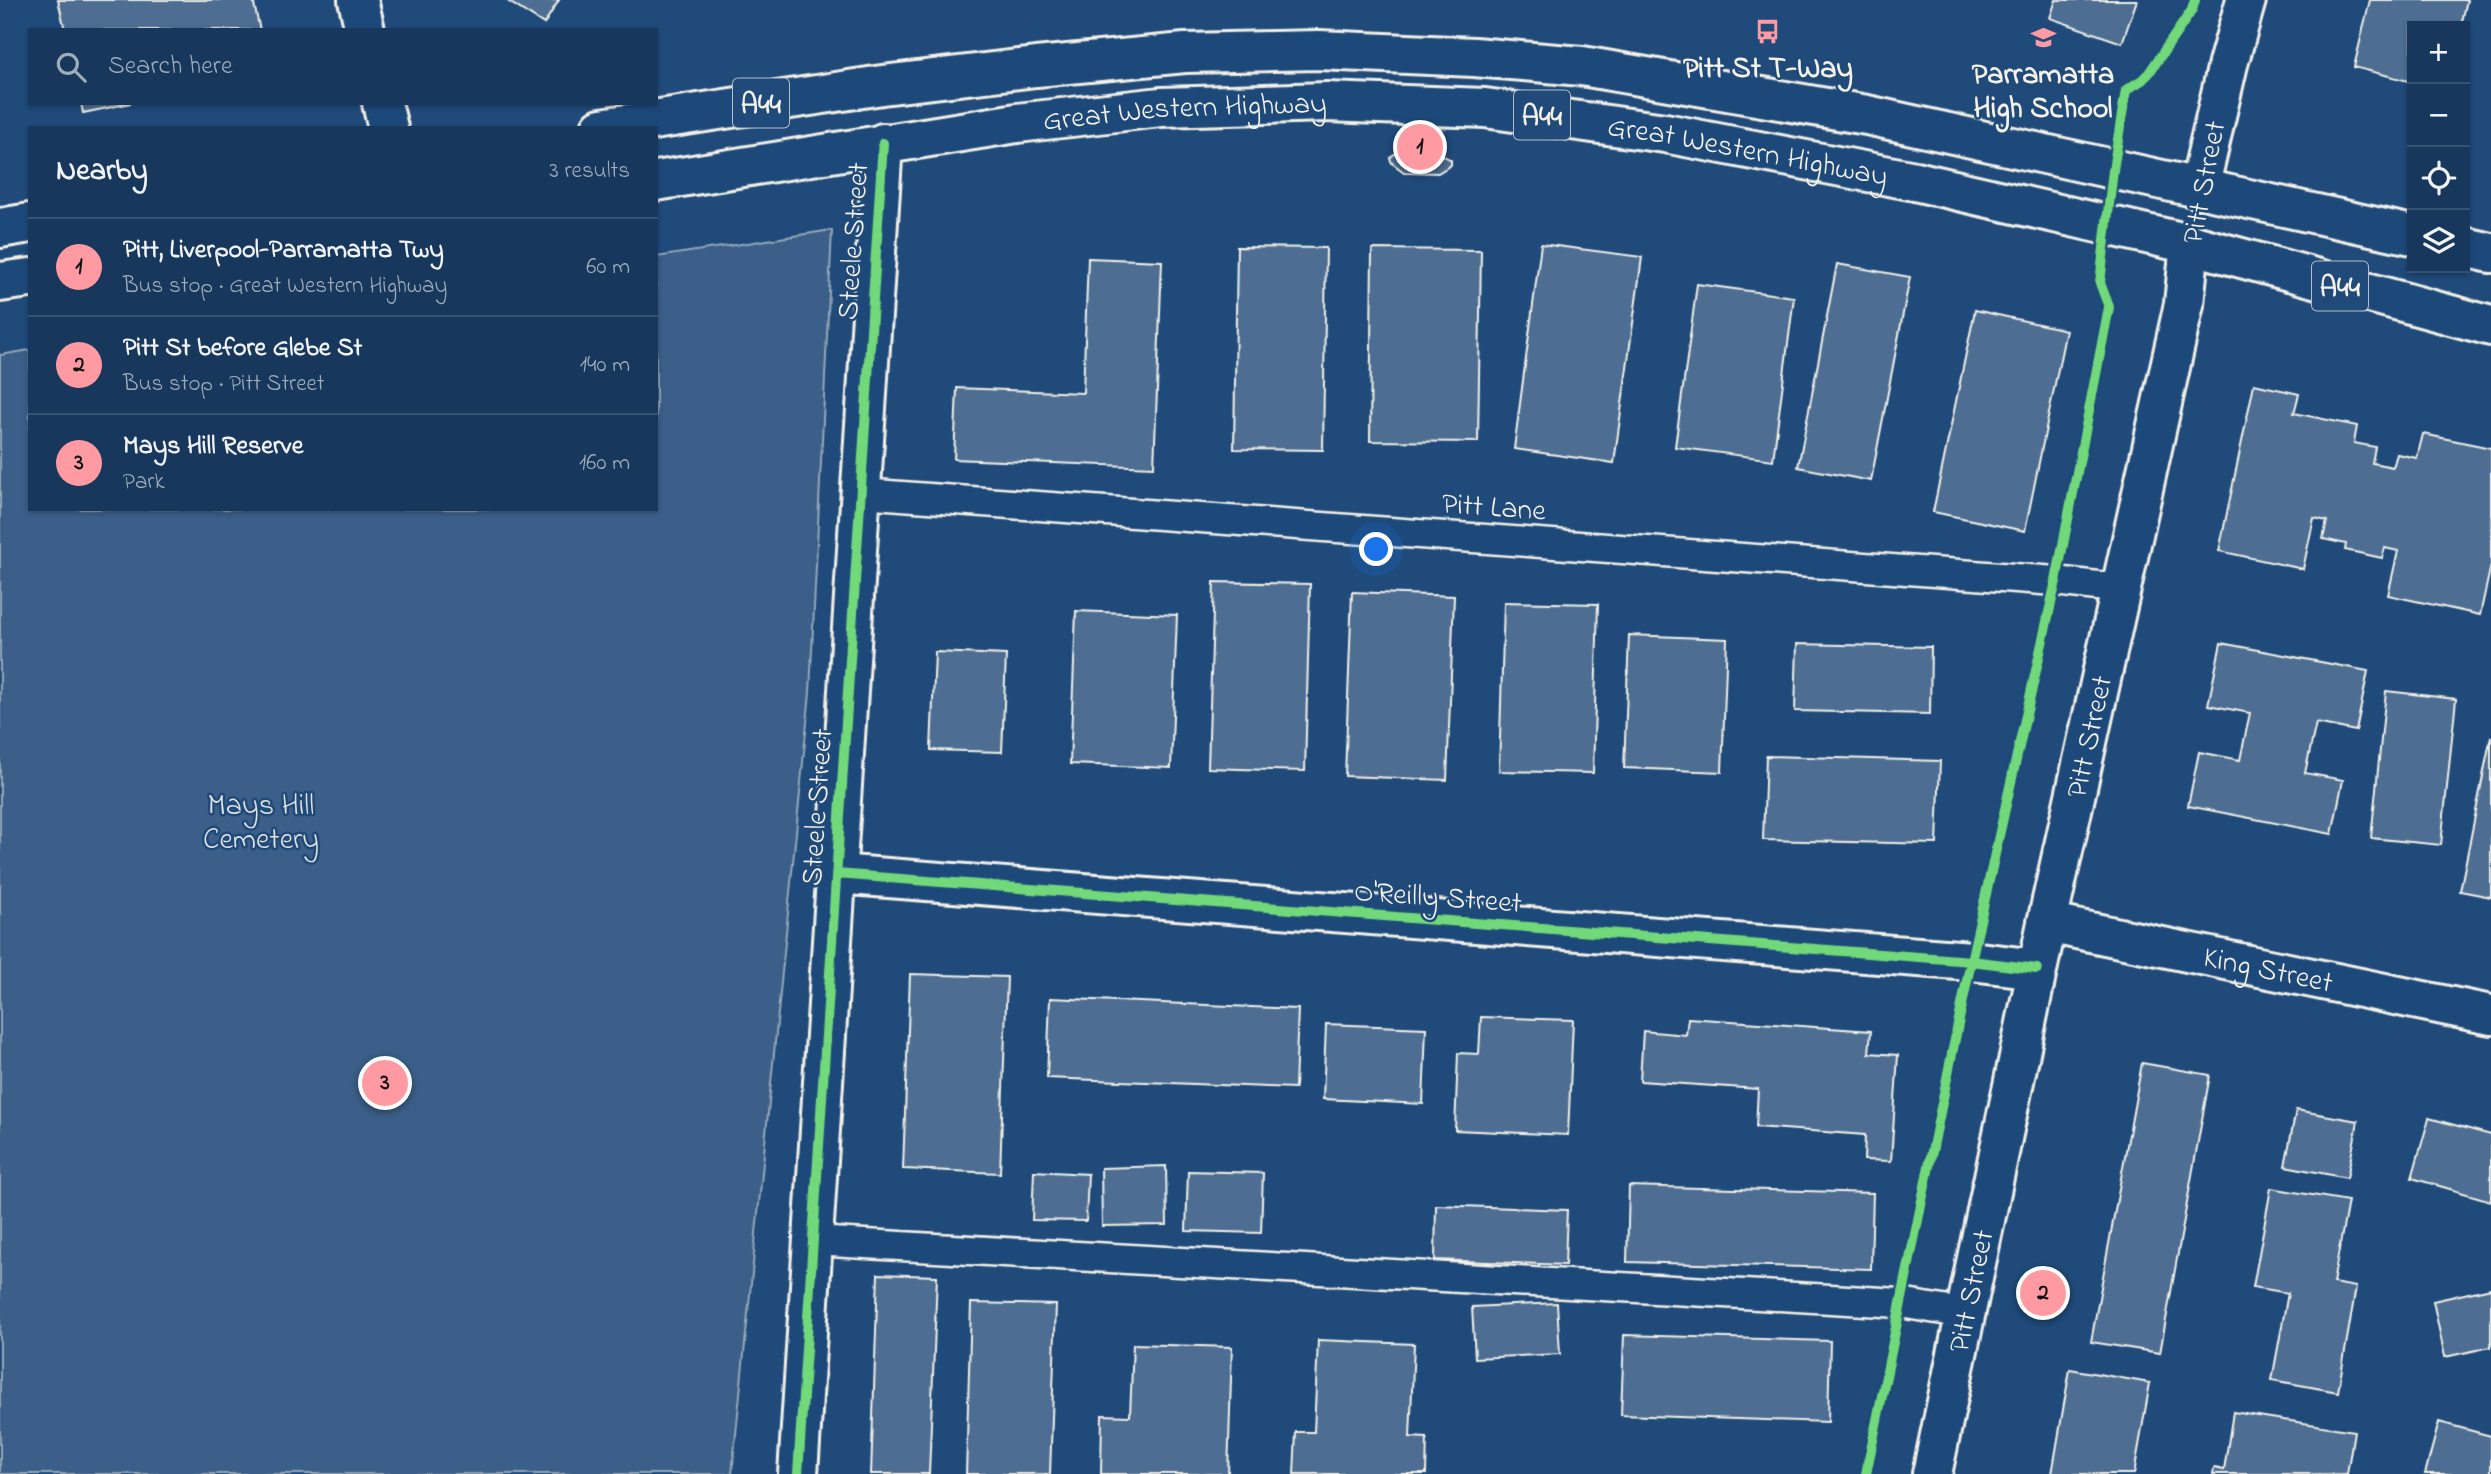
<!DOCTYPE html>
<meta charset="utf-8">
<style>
:root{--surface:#17385c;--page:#244365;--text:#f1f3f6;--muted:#9eacbb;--line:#365272;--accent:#ff9aa2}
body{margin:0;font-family:"Indie Flower",sans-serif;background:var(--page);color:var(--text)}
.controls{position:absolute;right:21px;top:21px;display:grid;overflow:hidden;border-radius:0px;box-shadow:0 2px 5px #0004}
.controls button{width:63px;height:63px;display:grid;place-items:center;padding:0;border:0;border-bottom:2px solid var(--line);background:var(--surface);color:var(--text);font:35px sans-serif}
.you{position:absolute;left:1377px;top:550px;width:24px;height:24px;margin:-18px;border:5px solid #fff;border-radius:50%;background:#1a73e8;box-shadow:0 0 0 10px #1a73e833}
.badge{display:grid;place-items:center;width:46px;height:46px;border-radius:50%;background:var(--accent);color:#111;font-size:23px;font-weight:700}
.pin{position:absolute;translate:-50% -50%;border:4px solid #fff;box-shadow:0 2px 7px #0006}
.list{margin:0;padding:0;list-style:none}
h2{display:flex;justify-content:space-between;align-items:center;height:91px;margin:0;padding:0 28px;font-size:30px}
h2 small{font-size:23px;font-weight:400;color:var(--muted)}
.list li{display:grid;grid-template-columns:46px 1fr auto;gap:21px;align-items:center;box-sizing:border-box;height:98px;padding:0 28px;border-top:2px solid var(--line)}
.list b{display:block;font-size:26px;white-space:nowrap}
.list p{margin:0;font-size:23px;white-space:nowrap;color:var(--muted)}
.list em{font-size:23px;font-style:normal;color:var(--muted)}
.icon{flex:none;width:38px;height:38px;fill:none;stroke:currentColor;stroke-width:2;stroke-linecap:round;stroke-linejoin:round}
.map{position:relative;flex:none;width:2491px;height:1474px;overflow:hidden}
.search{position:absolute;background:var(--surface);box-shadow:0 2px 5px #0004;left:28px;top:28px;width:630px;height:77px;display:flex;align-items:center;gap:18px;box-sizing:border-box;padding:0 24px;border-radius:0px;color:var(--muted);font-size:26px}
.panel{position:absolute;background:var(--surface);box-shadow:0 2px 5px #0004;left:28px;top:126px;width:630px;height:385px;border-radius:0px}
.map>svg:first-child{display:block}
.green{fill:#3a5f88;stroke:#97a8b8;stroke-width:2}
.building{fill:#4d6e92;stroke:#f4f1e8;stroke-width:2}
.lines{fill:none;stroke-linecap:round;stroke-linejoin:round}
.service-casing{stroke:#f4f1e8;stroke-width:33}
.minor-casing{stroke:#f4f1e8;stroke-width:44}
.secondary-casing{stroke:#f4f1e8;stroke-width:44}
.primary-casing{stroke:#f4f1e8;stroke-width:44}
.trunk-casing{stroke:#f4f1e8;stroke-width:44}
.service{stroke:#1f4a7a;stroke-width:28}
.minor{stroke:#1f4a7a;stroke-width:38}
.secondary{stroke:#1f4a7a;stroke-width:38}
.primary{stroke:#1f4a7a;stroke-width:38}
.trunk{stroke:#1f4a7a;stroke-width:38}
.cycleway-casing{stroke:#1f4a7a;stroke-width:15}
.cycleway{stroke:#71d979;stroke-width:10}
.labels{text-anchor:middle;stroke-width:5;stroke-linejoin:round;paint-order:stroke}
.shield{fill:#1f4a7a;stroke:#b4bfc7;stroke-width:2}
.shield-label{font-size:28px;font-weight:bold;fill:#f4f1e8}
.poi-label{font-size:30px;font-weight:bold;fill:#f4f1e8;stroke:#1f4a7a}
.street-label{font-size:30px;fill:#f4f1e8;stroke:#1f4a7a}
.park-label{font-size:30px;fill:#e1e2de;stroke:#1f4a7a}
</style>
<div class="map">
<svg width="2491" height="1474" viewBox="0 0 2491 1474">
<rect width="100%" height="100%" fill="#1f4a7a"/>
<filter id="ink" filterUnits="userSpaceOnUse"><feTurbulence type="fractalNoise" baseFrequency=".0143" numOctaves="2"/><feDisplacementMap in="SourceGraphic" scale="14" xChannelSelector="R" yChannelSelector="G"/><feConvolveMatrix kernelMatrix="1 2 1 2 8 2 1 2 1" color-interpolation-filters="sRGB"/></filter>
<g filter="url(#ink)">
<path class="green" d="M 832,230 L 810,692 L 732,1474 L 0,1474 L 0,355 L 30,350 L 30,509 L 656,509 L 656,257 Z"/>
<path class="building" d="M 58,0 L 253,0 L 260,30 L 65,30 Z
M 506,0 L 559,0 L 544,24 Z
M 2056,0 L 2137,0 L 2122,43 L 2050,18 Z
M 2370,0 L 2467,0 L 2461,26 L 2412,26 L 2412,82 L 2354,67 Z
M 81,103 L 131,103 L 83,113 Z
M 1394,154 L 1444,156 L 1451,160 L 1451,165 L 1438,173 L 1404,172 L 1392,163 L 1390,158 Z
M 1541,244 L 1642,257 L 1614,463 L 1514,449 Z
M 1237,247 L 1326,248 L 1323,450 L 1234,449 Z
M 1372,249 L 1481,250 L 1478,442 L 1370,441 Z
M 1088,258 L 1162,261 L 1154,467 L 954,459 L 957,388 L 1083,393 Z
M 1837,264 L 1910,277 L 1871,481 L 1798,467 Z
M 1697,284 L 1794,297 L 1773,460 L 1675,447 Z
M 1975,310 L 2066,330 L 2025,531 L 1933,512 Z
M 2254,384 L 2299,394 L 2294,413 L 2357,426 L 2354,443 L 2375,447 L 2372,463 L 2393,467 L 2397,454 L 2417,458 L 2423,434 L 2491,448 L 2491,565 L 2480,615 L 2388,595 L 2398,551 L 2385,548 L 2382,558 L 2345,550 L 2346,544 L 2323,539 L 2327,521 L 2314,518 L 2303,569 L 2219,551 Z
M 1214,582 L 1310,584 L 1305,771 L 1208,768 Z
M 1352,592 L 1454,596 L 1447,780 L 1345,776 Z
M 1504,602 L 1598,604 L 1593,773 L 1499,771 Z
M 1076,611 L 1177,615 L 1171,768 L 1070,764 Z
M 1629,635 L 1727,639 L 1722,772 L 1624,768 Z
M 2221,643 L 2368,671 L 2356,731 L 2316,723 L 2305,773 L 2343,780 L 2332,834 L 2188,806 L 2199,752 L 2240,760 L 2250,713 L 2208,705 Z
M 1797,644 L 1931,647 L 1930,714 L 1795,711 Z
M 935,652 L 1006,655 L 1002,752 L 931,750 Z
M 2386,691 L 2456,699 L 2441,845 L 2371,838 Z
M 2491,736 L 2491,897 L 2460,891 Z
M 1766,756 L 1940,761 L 1937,844 L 1763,840 Z
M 910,974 L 1007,977 L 1000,1173 L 903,1169 Z
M 1050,998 L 1298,1009 L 1295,1088 L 1047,1078 Z
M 1481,1017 L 1573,1020 L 1568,1135 L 1455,1130 L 1458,1053 L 1479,1054 Z
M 1688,1018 L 1871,1031 L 1869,1053 L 1898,1055 L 1891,1161 L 1864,1160 L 1865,1135 L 1756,1127 L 1758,1089 L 1640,1081 L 1643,1031 L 1686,1035 Z
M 1326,1024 L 1426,1028 L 1423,1104 L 1323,1099 Z
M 2142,1063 L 2210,1075 L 2160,1353 L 2091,1342 Z
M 2296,1110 L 2358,1121 L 2347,1178 L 2285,1166 Z
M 2429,1118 L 2491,1135 L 2491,1201 L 2412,1178 Z
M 1166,1166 L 1167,1225 L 1102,1226 L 1101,1168 Z
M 1034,1171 L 1088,1174 L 1086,1221 L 1032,1220 Z
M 1188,1171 L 1263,1173 L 1261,1233 L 1186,1231 Z
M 1629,1186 L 1873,1193 L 1871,1269 L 1627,1262 Z
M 2271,1188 L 2348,1201 L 2333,1283 L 2356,1287 L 2338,1392 L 2272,1380 L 2288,1293 L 2253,1287 Z
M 1436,1205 L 1567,1210 L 1565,1265 L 1435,1260 Z
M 878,1274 L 937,1276 L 929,1474 L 871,1474 Z
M 2491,1288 L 2491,1347 L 2445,1357 L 2433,1301 Z
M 971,1303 L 1056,1305 L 1050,1474 L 966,1474 Z
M 1557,1303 L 1560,1354 L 1475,1358 L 1472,1307 Z
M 1624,1335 L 1830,1341 L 1828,1422 L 1621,1415 Z
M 1318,1340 L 1414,1344 L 1410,1437 L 1427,1438 L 1426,1474 L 1294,1474 L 1296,1432 L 1314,1432 Z
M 1133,1344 L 1232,1347 L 1228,1474 L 1101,1474 L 1102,1415 L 1130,1416 Z
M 2070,1369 L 2150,1383 L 2134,1474 L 2052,1474 Z
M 2233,1412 L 2354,1431 L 2347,1474 L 2213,1474 L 2214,1468 L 2224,1470 Z
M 2439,1422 L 2491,1436 L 2491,1474 L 2425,1474 Z"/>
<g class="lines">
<defs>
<path id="service" d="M 861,493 L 2056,581 L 2122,589
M 813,1241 L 1900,1303 L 1967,1314"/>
<g id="minor">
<path d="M 358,0 L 365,30"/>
<path d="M 382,103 L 388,128"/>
<path d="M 836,874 L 1971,961 L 2037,969"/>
<path id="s1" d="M 2047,923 L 2491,1015"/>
<path d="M 798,1474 L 883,143"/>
</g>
<g id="secondary">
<path id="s2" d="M 1932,1474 L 2047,923 L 2184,304 L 2190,244"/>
</g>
<path id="primary" d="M 2199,189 L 2228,64 L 2246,0"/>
<g id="trunk">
<path d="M 601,128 L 882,85 L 1036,67 L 1185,53 L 1319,50 L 1474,57 L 1582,66 L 1867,115 L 2412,235"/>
<path id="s3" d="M 656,181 L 1017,123 L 1161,107 L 1327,102 L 1485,108 L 1665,133 L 1915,181 L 2190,244 L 2491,326"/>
<path d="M 0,228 L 30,223"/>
<path d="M 2465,247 L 2491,253"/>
<path d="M 0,282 L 30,278"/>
</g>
</defs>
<use href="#service" class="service-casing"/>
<use href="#minor" class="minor-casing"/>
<use href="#secondary" class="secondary-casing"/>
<use href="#primary" class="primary-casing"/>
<use href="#trunk" class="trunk-casing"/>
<use href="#service" class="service"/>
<use href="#minor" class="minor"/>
<use href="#secondary" class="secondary"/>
<use href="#primary" class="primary"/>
<use href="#trunk" class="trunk"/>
<defs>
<path id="cycleway" d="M 836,874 L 1971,961 L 2037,969
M 798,1474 L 883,143
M 1866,1474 L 1971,961 L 2056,581 L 2109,307 L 2100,283 L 2113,170 L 2126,90 L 2142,80 L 2149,73 L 2192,10 L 2195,0"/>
</defs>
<use href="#cycleway" class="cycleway-casing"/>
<use href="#cycleway" class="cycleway"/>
</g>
</g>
<defs>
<symbol id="bus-bare" viewBox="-9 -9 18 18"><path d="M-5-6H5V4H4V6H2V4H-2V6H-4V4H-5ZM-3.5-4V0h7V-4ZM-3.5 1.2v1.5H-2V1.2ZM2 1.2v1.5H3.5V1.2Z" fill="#ff9aa2" stroke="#1f4a7a" stroke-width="2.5" paint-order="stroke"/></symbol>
<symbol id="school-bare" viewBox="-9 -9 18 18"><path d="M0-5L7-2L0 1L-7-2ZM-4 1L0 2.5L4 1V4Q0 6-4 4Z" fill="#ff9aa2" stroke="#1f4a7a" stroke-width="2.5" paint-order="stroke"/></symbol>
</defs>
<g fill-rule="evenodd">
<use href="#bus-bare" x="1750" y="14" width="35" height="35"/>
<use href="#school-bare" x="2026" y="20" width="35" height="35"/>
</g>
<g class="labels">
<g class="shield">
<rect x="733" y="78.5" width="56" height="49" rx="5"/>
<rect x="1514" y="90.5" width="56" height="49" rx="5"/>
<rect x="2312" y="261.5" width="56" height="49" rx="5"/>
</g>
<g class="shield-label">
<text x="761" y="113">A44</text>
<text x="1542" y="125">A44</text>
<text x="2340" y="296">A44</text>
</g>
<g class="poi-label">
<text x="1768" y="77">Pitt St T-Way</text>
<text x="2043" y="83">Parramatta<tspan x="2043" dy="34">High School</tspan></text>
</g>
<g class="street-label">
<text dy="10" stroke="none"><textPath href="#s3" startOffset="534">Great Western Highway</textPath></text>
<text dy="10" stroke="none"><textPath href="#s3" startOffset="1101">Great Western Highway</textPath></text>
<text transform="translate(2203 182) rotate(-79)" y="10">Pitt Street</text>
<text transform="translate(852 241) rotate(-86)" y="10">Steele Street</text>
<text transform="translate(1494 506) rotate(4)" y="10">Pitt Lane</text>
<text dy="10" stroke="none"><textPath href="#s2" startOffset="754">Pitt Street</textPath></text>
<text transform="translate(816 807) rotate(-86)" y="10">Steele Street</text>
<text transform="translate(1438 896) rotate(4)" y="10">O'Reilly Street</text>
<text dy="10" stroke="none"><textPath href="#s1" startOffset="226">King Street</textPath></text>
<text dy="10" stroke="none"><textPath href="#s2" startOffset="187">Pitt Street</textPath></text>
</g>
<g class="park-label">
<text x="261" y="814">Mays Hill<tspan x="261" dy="34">Cemetery</tspan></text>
</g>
</g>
</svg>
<div class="controls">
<button>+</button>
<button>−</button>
<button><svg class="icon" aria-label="locate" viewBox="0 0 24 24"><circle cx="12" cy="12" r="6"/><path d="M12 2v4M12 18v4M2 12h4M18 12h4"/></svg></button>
<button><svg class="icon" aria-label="layers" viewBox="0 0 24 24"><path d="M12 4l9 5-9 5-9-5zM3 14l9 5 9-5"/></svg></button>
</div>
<div class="you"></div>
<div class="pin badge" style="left:1420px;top:147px">1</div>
<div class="pin badge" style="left:2043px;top:1293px">2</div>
<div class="pin badge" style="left:385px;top:1083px">3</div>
<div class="search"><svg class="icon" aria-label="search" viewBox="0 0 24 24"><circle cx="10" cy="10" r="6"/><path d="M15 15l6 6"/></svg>Search here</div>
<section class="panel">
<h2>Nearby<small>3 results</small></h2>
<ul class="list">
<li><span class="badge">1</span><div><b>Pitt, Liverpool-Parramatta Twy</b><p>Bus stop · Great Western Highway</p></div><em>60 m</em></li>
<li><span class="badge">2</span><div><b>Pitt St before Glebe St</b><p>Bus stop · Pitt Street</p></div><em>140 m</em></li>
<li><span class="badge">3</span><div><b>Mays Hill Reserve</b><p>Park</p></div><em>160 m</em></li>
</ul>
</section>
</div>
